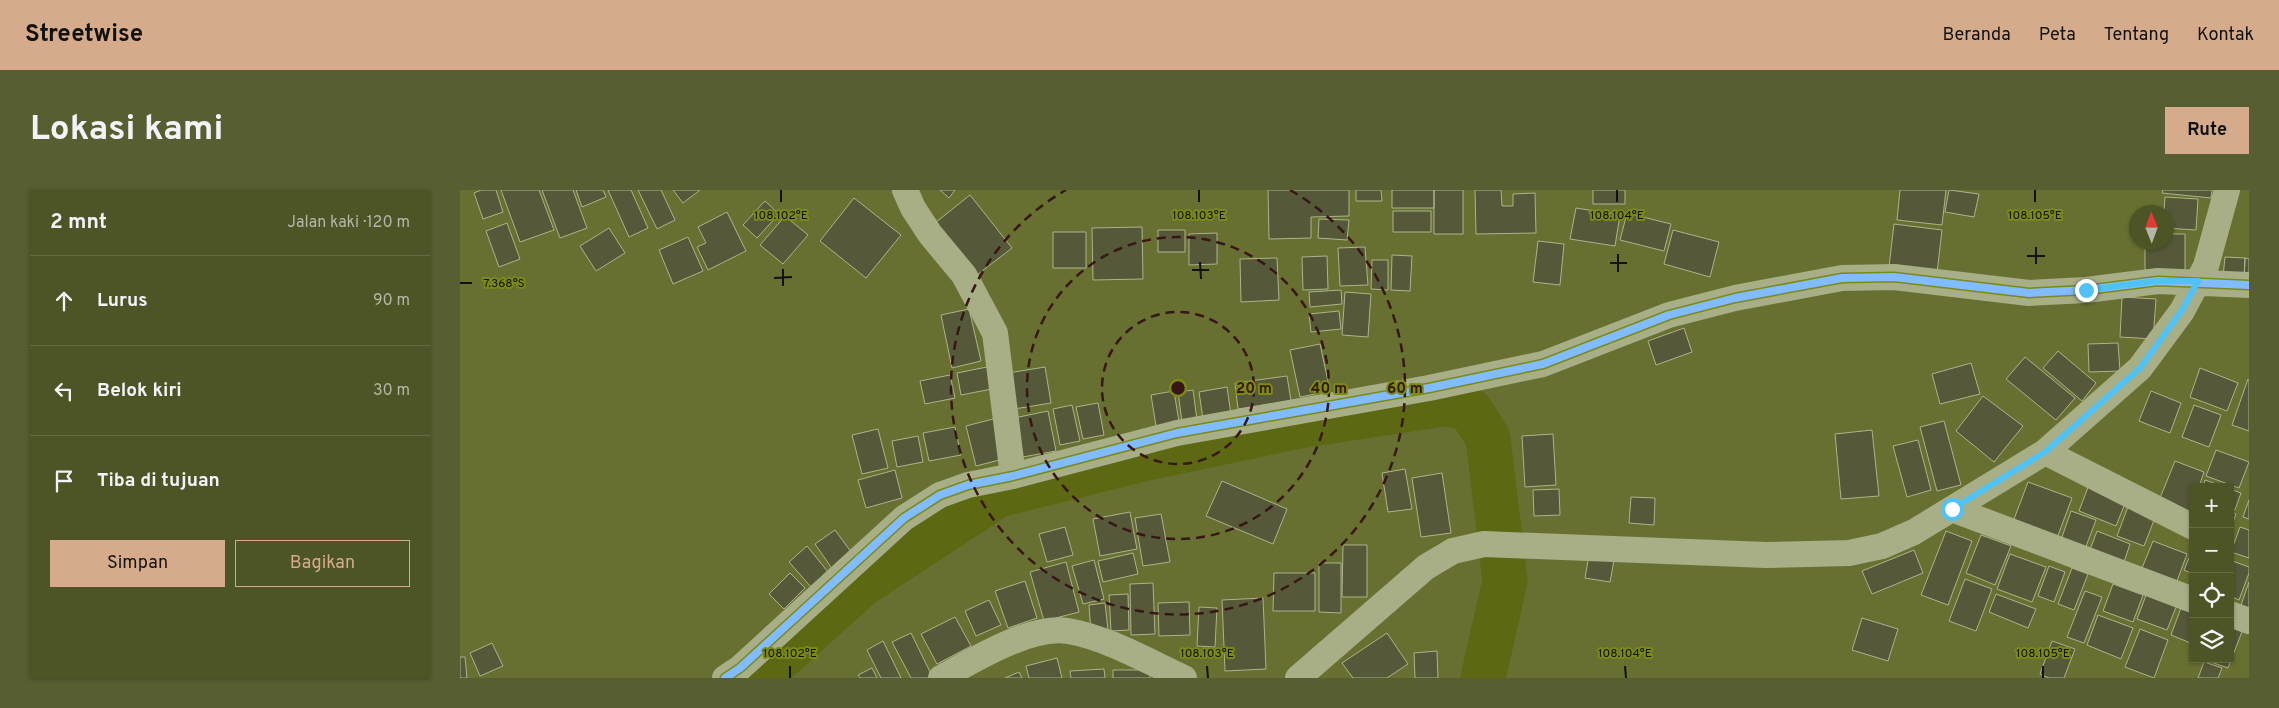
<!DOCTYPE html>
<html lang="id">
<meta charset="utf-8">
<style>
:root{--surface:#4d5425;--page:#575e32;--text:#f1f3f6;--muted:#b3b7a7;--line:#646a42;--accent:#d6ab8b}
body{margin:0;font-family:Overpass,sans-serif;background:var(--page);color:var(--text)}
.controls{position:absolute;right:15px;bottom:15px;display:grid;overflow:hidden;border-radius:0px;box-shadow:0 1px 4px #0004}
.controls button{width:45px;height:45px;display:grid;place-items:center;padding:0;border:0;border-bottom:1px solid var(--line);background:var(--surface);color:var(--text);font:25px sans-serif}
.compass{position:absolute;left:1669px;top:15px;width:45px;height:45px;border-radius:50%;background:var(--surface);box-shadow:0 1px 4px #0004;rotate:359deg}
.stop{position:absolute;width:15px;height:15px;margin:-11px;border:4px solid #4fc3f7;border-radius:50%;background:#fff}
.stop.end{background:#4fc3f7;border-color:#fff;box-shadow:0 1px 5px #0008}
.list{margin:0;padding:0;list-style:none}
h2{display:flex;justify-content:space-between;align-items:center;height:65px;margin:0;padding:0 20px;font-size:21px}
h2 small{font-size:16px;font-weight:400;color:var(--muted)}
.list li{display:grid;grid-template-columns:32px 1fr auto;gap:15px;align-items:center;box-sizing:border-box;height:90px;padding:0 20px;border-top:1px solid var(--line)}
.list b{display:block;font-size:19px;white-space:nowrap}
.list em{font-size:16px;font-style:normal;color:var(--muted)}
.actions{display:flex;gap:10px;padding:15px 20px}
.actions a{flex:1;padding:11px 0;border:1px solid var(--accent);border-radius:0px;text-align:center;font-size:18px;color:var(--accent)}
.actions .main{background:var(--accent);color:#111}
.icon{flex:none;width:28px;height:28px;fill:none;stroke:currentColor;stroke-width:2;stroke-linecap:round;stroke-linejoin:round}
.map{position:relative;flex:none;width:1789px;height:488px;overflow:hidden;border-radius:0px}
header{display:flex;align-items:center;gap:30px;box-sizing:border-box;height:70px;padding:0 25px;background:var(--accent);color:#111}
header strong{font-size:24px}
nav{display:flex;gap:28px;margin-inline-start:auto;font-size:18px}
.intro{display:flex;align-items:center;justify-content:space-between;box-sizing:border-box;height:120px;padding:0 30px}
h1{margin:0;font-size:35px}
.button{padding:12px 22px;border-radius:0px;background:var(--accent);color:#111;font-size:18px;font-weight:700}
main{display:flex;gap:30px;padding:0 30px}
aside{flex:1;background:var(--surface);border-radius:0px;box-shadow:0 1px 4px #0004}
.map>svg:first-child{display:block}
.lines{fill:none;stroke-linecap:round;stroke-linejoin:round}
.river{stroke:#5c6812;stroke-width:45}
.building{fill:#555939;stroke:#adb38c}
.minor{stroke:#a8ae85;stroke-width:26}
.cycleway-casing{stroke:#7b8a17;stroke-width:11}
.cycleway{stroke:#80bcff;stroke-width:8}
.route{stroke:#4fc3f7;stroke-width:6}
.ticks{fill:none;stroke:#111;stroke-width:2}
.ring{fill:none;stroke:#381616;stroke-width:2.5;stroke-dasharray:9 6}
.ticks-label{font-size:12px;text-anchor:middle;fill:#111;stroke:#7b8a17;stroke-width:4;stroke-linejoin:round;paint-order:stroke}
.centre{fill:#381616;stroke:#7b8a17;stroke-width:2.5}
.ring-label{font-size:15px;text-anchor:middle;font-weight:bold;fill:#381616;stroke:#7b8a17;stroke-width:4;stroke-linejoin:round;paint-order:stroke}
</style>
<header>
<strong>Streetwise</strong>
<nav><a>Beranda</a><a>Peta</a><a>Tentang</a><a>Kontak</a></nav>
</header>
<div class="intro"><h1>Lokasi kami</h1><a class="button">Rute</a></div>
<main>
<aside>
<h2>2 mnt<small>Jalan kaki · 120 m</small></h2>
<ul class="list">
<li><svg class="icon" aria-label="ahead" viewBox="0 0 24 24"><path d="M12 20V5M6 11l6-6 6 6"/></svg><div><b>Lurus</b></div><em>90 m</em></li>
<li><svg class="icon" aria-label="left" viewBox="0 0 24 24"><path d="M17 20v-9H6M10 6l-5 5 5 5"/></svg><div><b>Belok kiri</b></div><em>30 m</em></li>
<li><svg class="icon" aria-label="arrive" viewBox="0 0 24 24"><path d="M6 21V4h12l-3 4 3 4H6"/></svg><div><b>Tiba di tujuan</b></div></li>
</ul>
<div class="actions"><a class="main">Simpan</a><a>Bagikan</a></div>
</aside>
<div class="map">
<svg width="1789" height="488" viewBox="0 0 1789 488">
<rect width="100%" height="100%" fill="#677031"/>
<g class="lines">
<path class="river" d="M 298,488 L 401,395 L 538,305 L 687,268 L 839,236 L 989,213 L 1011,221 L 1028,248 L 1045,391 L 1023,488"/>
</g>
<path class="building" d="M 21,0 L 36,0 L 43,22 L 23,29 L 14,3 Z
M 41,0 L 79,0 L 94,40 L 60,52 Z
M 82,0 L 113,0 L 127,38 L 100,48 Z
M 116,0 L 143,0 L 146,7 L 122,17 Z
M 148,0 L 171,0 L 188,38 L 169,47 Z
M 178,0 L 201,0 L 215,30 L 197,39 Z
M 213,0 L 240,0 L 223,13 Z
M 480,0 L 495,0 L 489,8 Z
M 808,0 L 889,0 L 889,26 L 851,27 L 851,48 L 809,49 Z
M 896,0 L 921,0 L 922,11 L 896,11 Z
M 932,0 L 974,0 L 974,18 L 932,18 Z
M 974,0 L 1003,0 L 1003,44 L 974,44 Z
M 1015,0 L 1041,0 L 1042,16 L 1053,16 L 1053,4 L 1075,3 L 1076,43 L 1016,44 Z
M 1133,0 L 1165,0 L 1165,14 L 1133,14 Z
M 1440,0 L 1486,0 L 1482,35 L 1437,30 Z
M 1489,0 L 1519,4 L 1514,27 L 1485,22 Z
M 1703,0 L 1752,0 L 1751,8 L 1702,3 Z
M 510,5 L 552,58 L 517,85 L 475,33 Z
M 1705,7 L 1738,9 L 1736,40 L 1706,38 L 1706,22 L 1704,22 Z
M 394,8 L 441,45 L 406,88 L 360,51 Z
M 305,11 L 319,24 L 297,48 L 283,35 Z
M 1116,18 L 1160,25 L 1155,56 L 1110,49 Z
M 933,21 L 971,21 L 971,42 L 933,42 Z
M 267,22 L 286,61 L 248,80 L 237,57 L 246,53 L 238,37 Z
M 1167,23 L 1211,34 L 1204,61 L 1160,50 Z
M 325,26 L 348,45 L 323,74 L 300,55 Z
M 859,29 L 889,30 L 887,50 L 858,48 Z
M 47,33 L 60,69 L 39,77 L 26,41 Z
M 1434,34 L 1482,40 L 1477,83 L 1429,77 Z
M 682,37 L 683,89 L 633,90 L 632,38 Z
M 149,38 L 165,63 L 136,81 L 120,56 Z
M 698,40 L 725,40 L 725,62 L 698,62 Z
M 1213,40 L 1259,52 L 1250,87 L 1204,74 Z
M 593,42 L 626,42 L 626,78 L 593,78 Z
M 757,43 L 757,74 L 729,75 L 729,44 Z
M 1706,44 L 1725,44 L 1725,81 L 1685,81 L 1685,52 L 1706,52 Z
M 228,47 L 243,81 L 213,94 L 199,60 Z
M 1078,51 L 1104,54 L 1100,95 L 1073,92 Z
M 905,57 L 908,95 L 880,96 L 878,58 Z
M 932,65 L 952,66 L 950,101 L 931,100 Z
M 867,66 L 868,99 L 843,100 L 842,67 Z
M 1765,67 L 1785,68 L 1784,89 L 1763,87 Z
M 817,68 L 819,110 L 781,112 L 780,69 Z
M 1785,68 L 1789,69 L 1789,89 L 1784,88 Z
M 912,70 L 928,70 L 928,100 L 911,99 Z
M 881,100 L 882,114 L 850,117 L 849,102 Z
M 885,102 L 911,104 L 908,147 L 882,145 Z
M 1662,107 L 1696,109 L 1693,149 L 1660,147 Z
M 509,119 L 521,171 L 492,178 L 481,125 Z
M 879,121 L 881,139 L 851,142 L 849,124 Z
M 1224,138 L 1232,162 L 1196,175 L 1188,151 Z
M 1658,153 L 1660,181 L 1629,182 L 1628,154 Z
M 860,154 L 870,201 L 840,207 L 830,160 Z
M 1598,161 L 1636,193 L 1622,211 L 1583,178 Z
M 1565,167 L 1615,208 L 1596,230 L 1546,189 Z
M 1511,173 L 1520,204 L 1480,214 L 1472,184 Z
M 532,176 L 537,198 L 501,205 L 497,183 Z
M 585,177 L 591,213 L 554,219 L 548,183 Z
M 1740,178 L 1778,193 L 1767,221 L 1730,207 Z
M 490,185 L 495,208 L 465,214 L 460,191 Z
M 827,186 L 831,211 L 778,219 L 775,193 Z
M 1788,189 L 1789,190 L 1789,241 L 1772,235 Z
M 767,197 L 771,225 L 743,229 L 739,202 Z
M 733,200 L 737,230 L 722,232 L 718,202 Z
M 714,201 L 719,232 L 696,236 L 691,205 Z
M 1691,201 L 1721,213 L 1710,243 L 1679,231 Z
M 1523,206 L 1563,236 L 1534,272 L 1496,241 Z
M 638,213 L 644,245 L 623,249 L 616,217 Z
M 612,215 L 620,251 L 600,255 L 593,219 Z
M 1734,215 L 1761,225 L 1749,257 L 1722,247 Z
M 588,221 L 596,261 L 557,268 L 549,229 Z
M 537,228 L 547,268 L 516,276 L 506,236 Z
M 1484,231 L 1501,295 L 1477,301 L 1460,237 Z
M 495,237 L 501,265 L 469,271 L 463,243 Z
M 418,239 L 428,278 L 402,284 L 392,245 Z
M 1412,240 L 1419,306 L 1381,309 L 1375,244 Z
M 1093,244 L 1096,295 L 1065,297 L 1062,246 Z
M 458,246 L 463,272 L 437,277 L 432,251 Z
M 1458,250 L 1471,300 L 1447,307 L 1433,256 Z
M 1756,260 L 1789,272 L 1779,298 L 1746,286 Z
M 1715,271 L 1744,282 L 1739,297 L 1733,297 L 1733,313 L 1728,325 L 1698,313 Z
M 945,279 L 952,319 L 928,322 L 922,283 Z
M 435,280 L 442,308 L 406,318 L 398,290 Z
M 982,283 L 991,343 L 961,347 L 952,288 Z
M 1745,290 L 1764,297 L 1743,297 Z
M 762,291 L 827,319 L 813,354 L 746,326 Z
M 1568,292 L 1612,308 L 1597,348 L 1553,332 Z
M 1630,292 L 1668,306 L 1656,336 L 1619,321 Z
M 1099,299 L 1100,325 L 1074,326 L 1073,300 Z
M 1770,299 L 1781,303 L 1775,320 L 1770,318 Z
M 1171,307 L 1195,308 L 1194,335 L 1169,333 Z
M 1789,310 L 1789,329 L 1783,327 Z
M 1669,314 L 1696,325 L 1684,356 L 1657,346 Z
M 1611,321 L 1636,330 L 1625,359 L 1601,350 Z
M 670,322 L 677,359 L 640,366 L 633,329 Z
M 1770,322 L 1776,324 L 1770,340 Z
M 701,324 L 710,372 L 683,376 L 675,328 Z
M 605,337 L 613,365 L 587,372 L 579,344 Z
M 1780,337 L 1789,340 L 1789,368 L 1771,362 Z
M 375,340 L 394,366 L 373,380 L 355,354 Z
M 1486,341 L 1512,351 L 1488,415 L 1461,405 Z
M 1637,341 L 1670,354 L 1664,372 L 1630,360 Z
M 1521,345 L 1551,356 L 1535,395 L 1506,383 Z
M 1693,351 L 1727,364 L 1717,391 L 1682,378 Z
M 883,355 L 907,355 L 907,407 L 882,407 Z
M 347,356 L 368,382 L 351,397 L 329,372 Z
M 1733,359 L 1733,384 L 1724,380 Z
M 1454,360 L 1463,383 L 1412,404 L 1402,381 Z
M 673,363 L 678,384 L 643,392 L 638,371 Z
M 1550,364 L 1586,377 L 1572,412 L 1537,399 Z
M 1129,365 L 1154,370 L 1150,392 L 1125,388 Z
M 634,370 L 644,409 L 623,414 L 612,376 Z
M 1770,370 L 1789,377 L 1789,383 L 1779,410 L 1770,406 Z
M 606,372 L 619,422 L 584,431 L 570,382 Z
M 859,373 L 881,373 L 881,423 L 859,422 Z
M 1589,376 L 1605,382 L 1594,412 L 1578,406 Z
M 1612,378 L 1628,384 L 1614,420 L 1598,414 Z
M 330,383 L 345,398 L 324,419 L 309,404 Z
M 814,383 L 855,383 L 855,421 L 813,421 Z
M 1505,389 L 1532,399 L 1516,441 L 1489,431 Z
M 565,391 L 577,428 L 548,438 L 535,401 Z
M 1789,392 L 1789,418 L 1781,415 Z
M 693,393 L 695,444 L 671,445 L 670,394 Z
M 1653,394 L 1683,405 L 1673,432 L 1643,421 Z
M 1688,400 L 1718,412 L 1707,440 L 1677,429 Z
M 1625,401 L 1642,407 L 1624,453 L 1607,447 Z
M 668,404 L 669,440 L 651,441 L 649,405 Z
M 1536,404 L 1576,419 L 1568,438 L 1529,422 Z
M 803,408 L 806,479 L 765,481 L 762,410 Z
M 529,410 L 541,435 L 516,446 L 505,421 Z
M 729,412 L 730,445 L 699,446 L 698,413 Z
M 645,413 L 648,440 L 631,442 L 629,415 Z
M 1722,415 L 1733,419 L 1733,454 L 1711,445 Z
M 739,417 L 757,418 L 755,457 L 737,456 Z
M 1638,425 L 1673,438 L 1661,469 L 1627,455 Z
M 495,427 L 511,456 L 477,474 L 461,444 Z
M 1402,428 L 1438,439 L 1428,471 L 1392,460 Z
M 1770,434 L 1783,439 L 1768,478 L 1751,472 L 1752,469 L 1770,469 Z
M 1680,439 L 1708,450 L 1694,488 L 1665,477 Z
M 451,443 L 472,486 L 467,488 L 451,488 L 432,452 Z
M 927,443 L 948,474 L 927,488 L 893,488 L 882,473 Z
M 423,451 L 441,488 L 421,488 L 407,460 Z
M 1592,451 L 1615,459 L 1604,488 L 1589,488 L 1580,484 Z
M 32,453 L 43,476 L 20,486 L 10,463 Z
M 977,461 L 978,488 L 955,488 L 954,463 Z
M 0,467 L 5,467 L 7,488 L 0,488 Z
M 597,468 L 602,488 L 569,488 L 566,476 Z
M 1744,472 L 1762,478 L 1758,488 L 1738,488 Z
M 412,478 L 417,488 L 400,488 L 398,485 Z
M 644,479 L 645,488 L 611,488 L 610,481 Z
M 653,480 L 690,480 L 690,488 L 653,488 Z
M 559,482 L 562,488 L 545,488 Z"/>
<g class="lines">
<path class="minor" d="M 445,0 L 453,18 L 470,44 L 504,85 L 535,143 L 553,286
M 1585,262 L 1733,337
M 1492,319 L 1733,410
M 1770,424 L 1789,431
M 265,488 L 280,478 L 444,328 L 480,305 L 508,295 L 553,286 L 717,243 L 969,198 L 1083,174 L 1209,125 L 1275,108 L 1382,88 L 1434,87 L 1569,103 L 1626,100 L 1698,91 L 1789,95
M 481,488 C 514,470 570,435 608,441 C 648,448 687,471 724,488
M 838,488 L 966,377 L 993,361 L 1024,354 L 1306,365 L 1389,363 L 1422,356 L 1454,342 L 1585,262 L 1680,178 L 1722,121 L 1746,76 L 1767,0"/>
<defs>
<path id="cycleway" d="M 265,488 L 280,478 L 444,328 L 480,305 L 508,295 L 553,286 L 717,243 L 969,198 L 1083,174 L 1209,125 L 1275,108 L 1382,88 L 1434,87 L 1569,103 L 1626,100 L 1698,91 L 1789,95"/>
</defs>
<use href="#cycleway" class="cycleway-casing"/>
<use href="#cycleway" class="cycleway"/>
</g>
<g class="lines">
<path class="route" d="M 1492,319 L 1585,262 L 1680,178 L 1722,120 L 1738,91 L 1698,91 L 1626,100"/>
</g>
<path class="ticks" d="M 321,0 L 321,12M 739,0 L 739,12M 1157,0 L 1157,12M 1575,0 L 1575,12M 1576,57 L 1576,74M 1158,64 L 1158,82M 1567,66 L 1585,66M 740,72 L 741,89M 1150,73 L 1167,73M 323,79 L 323,96M 732,80 L 749,80M 314,88 L 332,87M 0,93 L 12,93M 330,476 L 330,488M 747,476 L 748,488M 1165,476 L 1166,488M 1583,476 L 1583,488"/>
<g class="ring">
<circle cx="718" cy="198" r="76"/>
<circle cx="718" cy="198" r="151"/>
<path d="M830 0A227 227 0 1 1 606 0"/>
</g>
<g class="ticks-label">
<text x="321" y="29">108.102°E</text>
<text x="739" y="29">108.103°E</text>
<text x="1157" y="29">108.104°E</text>
<text x="1575" y="29">108.105°E</text>
<text x="44" y="97">7.368°S</text>
<text x="330" y="467">108.102°E</text>
<text x="747" y="467">108.103°E</text>
<text x="1165" y="467">108.104°E</text>
<text x="1583" y="467">108.105°E</text>
</g>
<circle cx="718" cy="198" r="8" class="centre"/>
<g class="ring-label">
<text x="794" y="203">20 m</text>
<text x="869" y="203">40 m</text>
<text x="945" y="203">60 m</text>
</g>
</svg>
<div class="controls">
<button>+</button>
<button>−</button>
<button><svg class="icon" aria-label="locate" viewBox="0 0 24 24"><circle cx="12" cy="12" r="6"/><path d="M12 2v4M12 18v4M2 12h4M18 12h4"/></svg></button>
<button><svg class="icon" aria-label="layers" viewBox="0 0 24 24"><path d="M12 4l9 5-9 5-9-5zM3 14l9 5 9-5"/></svg></button>
</div>
<svg class="compass" viewBox="-18 -18 36 36"><path d="M0-13l5 13h-10z" fill="#e53935"/><path d="M0 13l5-13h-10z" fill="#b3b7a7"/></svg>
<div class="stop" style="left:1492px;top:319px"></div>
<div class="stop end" style="left:1626px;top:100px"></div>
</div>
</main>
